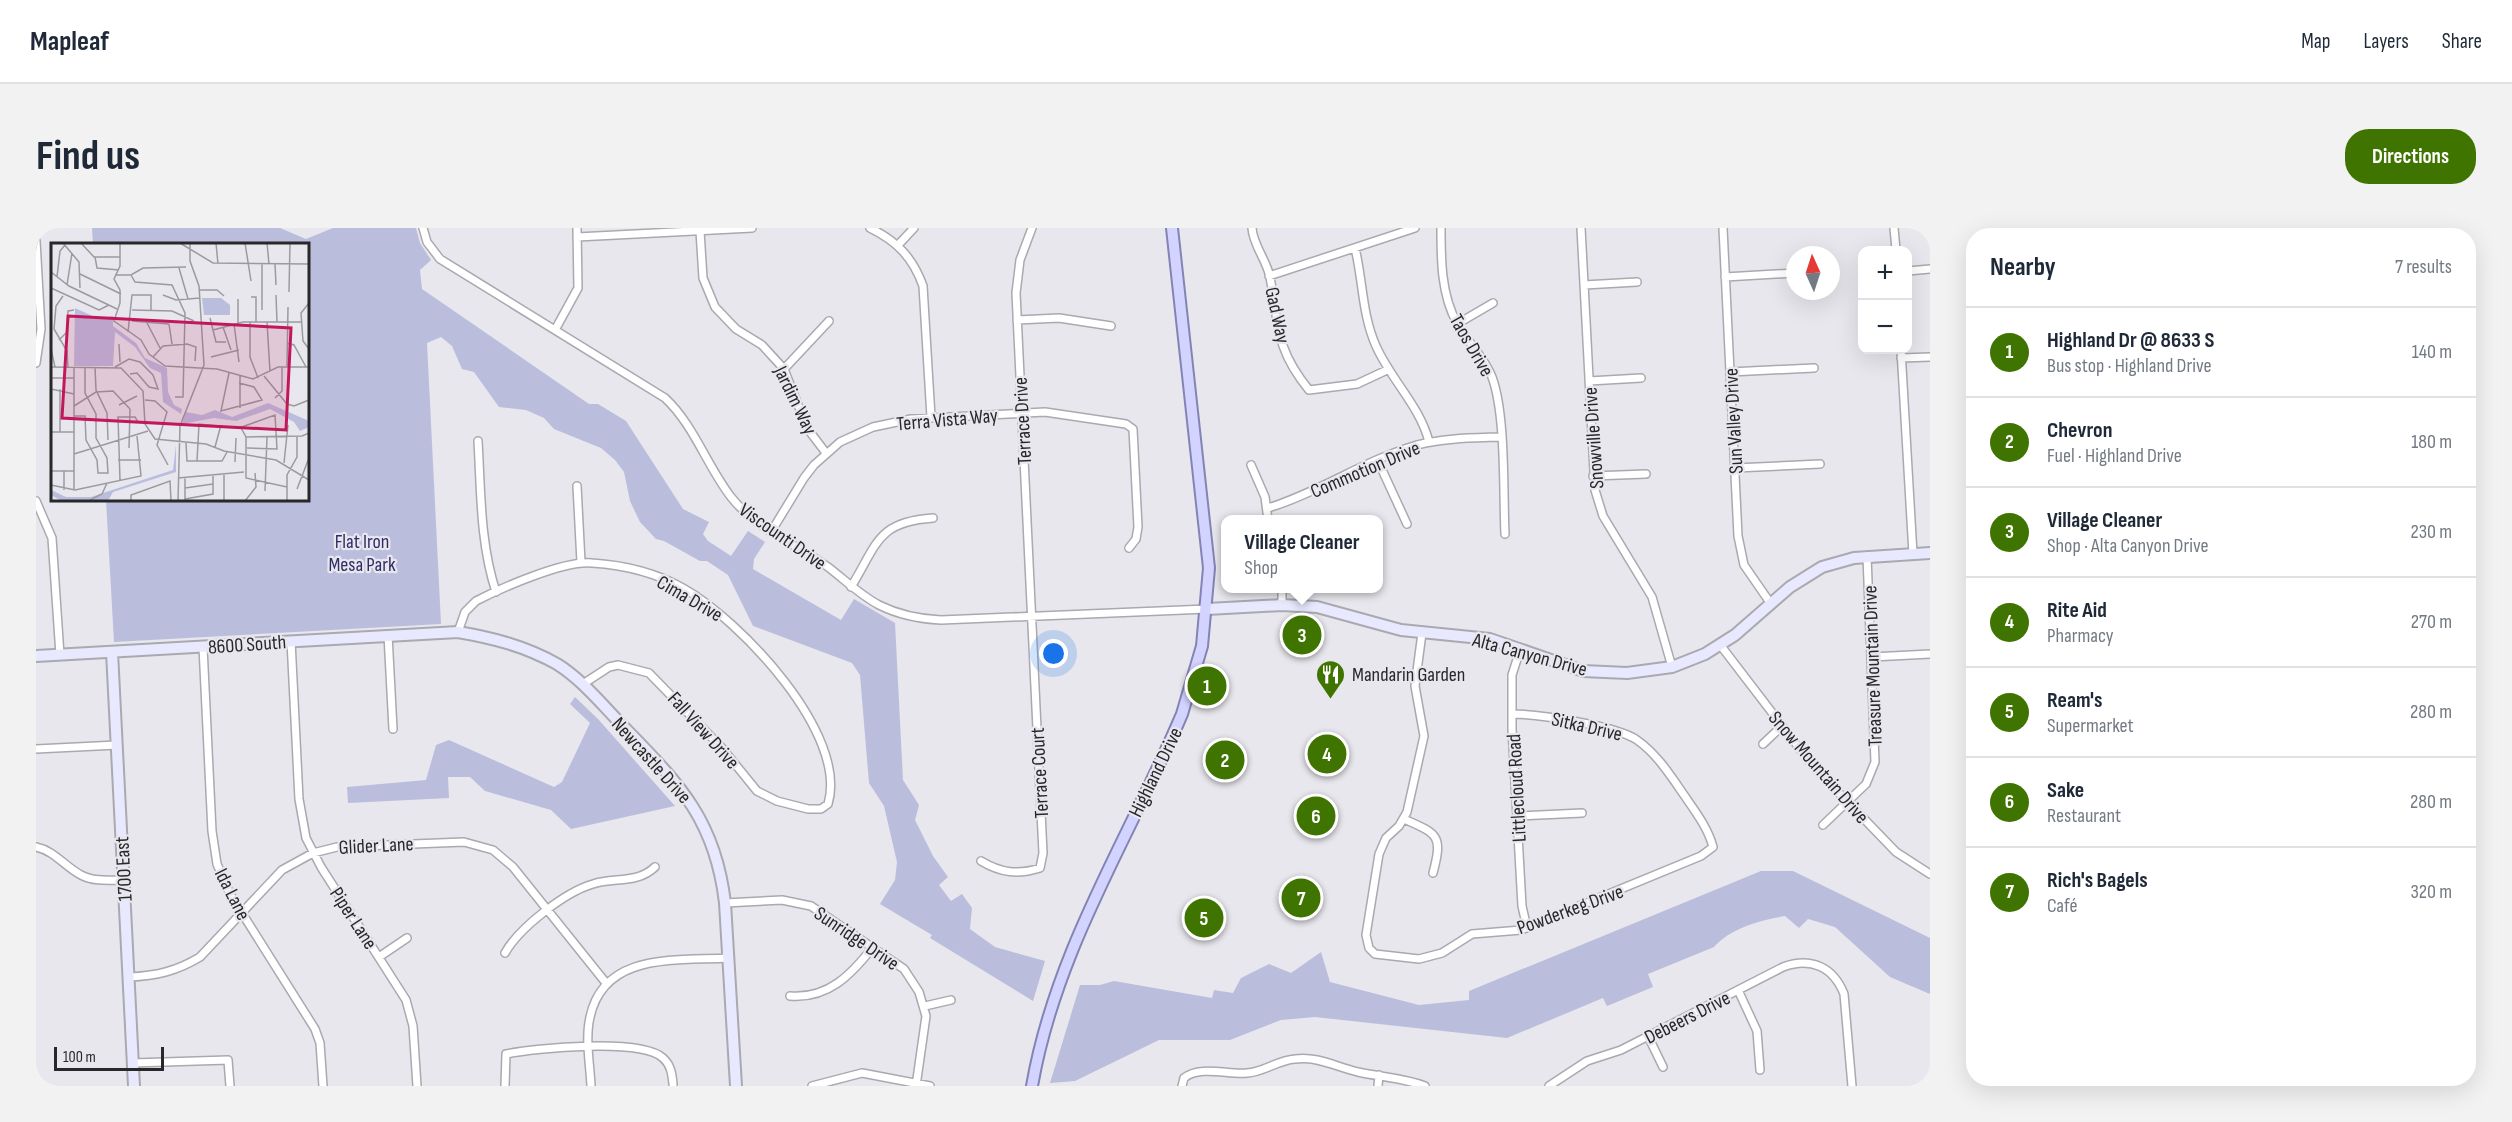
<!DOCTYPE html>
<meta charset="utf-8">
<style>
:root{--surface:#fff;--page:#f2f2f3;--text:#1f2937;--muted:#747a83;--line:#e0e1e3;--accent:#407400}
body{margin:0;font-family:"Sofia Sans Condensed",sans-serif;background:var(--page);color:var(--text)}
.controls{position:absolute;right:18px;top:18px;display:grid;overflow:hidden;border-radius:12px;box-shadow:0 6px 24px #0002}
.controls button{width:54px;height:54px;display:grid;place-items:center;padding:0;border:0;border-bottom:2px solid var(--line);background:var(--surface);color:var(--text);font:30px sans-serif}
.compass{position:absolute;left:1750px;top:18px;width:54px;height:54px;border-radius:50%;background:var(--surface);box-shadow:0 6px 24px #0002;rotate:357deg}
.scale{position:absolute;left:18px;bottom:15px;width:110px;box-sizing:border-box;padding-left:6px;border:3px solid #28282b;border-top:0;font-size:16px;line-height:21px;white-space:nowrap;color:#28282b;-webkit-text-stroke:4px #e7e7ed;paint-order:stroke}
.you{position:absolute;left:1018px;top:426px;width:21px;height:21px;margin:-15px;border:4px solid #fff;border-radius:50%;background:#1a73e8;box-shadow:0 0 0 9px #1a73e833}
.badge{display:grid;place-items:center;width:39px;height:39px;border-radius:50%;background:var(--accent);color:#fff;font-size:20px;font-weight:700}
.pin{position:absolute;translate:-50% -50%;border:3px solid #fff;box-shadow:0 2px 6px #0006}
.popup{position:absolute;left:1185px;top:287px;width:162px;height:78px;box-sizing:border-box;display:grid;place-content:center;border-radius:12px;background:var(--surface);filter:drop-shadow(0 2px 4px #0005);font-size:20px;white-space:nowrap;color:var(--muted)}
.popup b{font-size:22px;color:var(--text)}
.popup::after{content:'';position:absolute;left:50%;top:100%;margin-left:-12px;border:12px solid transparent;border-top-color:var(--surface)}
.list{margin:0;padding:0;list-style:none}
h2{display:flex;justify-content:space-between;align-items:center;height:78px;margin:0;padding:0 24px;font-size:26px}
h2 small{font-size:20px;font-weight:400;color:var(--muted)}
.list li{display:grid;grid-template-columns:39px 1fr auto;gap:18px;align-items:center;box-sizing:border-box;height:90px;padding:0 24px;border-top:2px solid var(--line)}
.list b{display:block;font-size:22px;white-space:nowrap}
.list p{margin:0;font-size:20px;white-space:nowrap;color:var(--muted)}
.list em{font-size:20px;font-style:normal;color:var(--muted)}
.map{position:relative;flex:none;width:1894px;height:858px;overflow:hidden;border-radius:24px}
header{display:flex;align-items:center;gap:36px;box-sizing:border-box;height:84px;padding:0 30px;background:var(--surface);border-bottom:2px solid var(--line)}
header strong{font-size:28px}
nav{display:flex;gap:33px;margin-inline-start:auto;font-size:21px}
.intro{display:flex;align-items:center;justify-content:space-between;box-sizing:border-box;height:144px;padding:0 36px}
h1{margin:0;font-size:42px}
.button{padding:15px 27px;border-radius:24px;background:var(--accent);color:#fff;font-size:21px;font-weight:700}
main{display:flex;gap:36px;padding:0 36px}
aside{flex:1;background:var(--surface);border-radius:24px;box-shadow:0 6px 24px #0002}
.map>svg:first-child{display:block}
.green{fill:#bbbddd}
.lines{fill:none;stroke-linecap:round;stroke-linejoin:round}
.street-casing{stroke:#a9a9af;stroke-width:10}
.secondary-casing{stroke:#a9a9af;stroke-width:14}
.primary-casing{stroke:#8384b4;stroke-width:14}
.street{stroke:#fff;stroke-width:7}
.secondary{stroke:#e8e9fe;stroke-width:10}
.primary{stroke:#d2d3fe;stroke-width:10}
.labels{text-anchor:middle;stroke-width:4.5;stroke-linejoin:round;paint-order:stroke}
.street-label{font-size:20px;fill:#28282b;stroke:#e7e7ed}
.park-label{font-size:20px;fill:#312b68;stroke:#e7e7ed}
.poi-label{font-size:20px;fill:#28282b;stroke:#e7e7ed;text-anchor:start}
.inset-road{fill:none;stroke:#9b9b9f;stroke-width:1.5}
.view{fill:#c2185b;fill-opacity:0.15;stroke:#c2185b;stroke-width:3}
.inset-edge{fill:none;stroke:#28282b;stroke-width:3}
</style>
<header>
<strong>Mapleaf</strong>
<nav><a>Map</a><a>Layers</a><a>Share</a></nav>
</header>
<div class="intro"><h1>Find us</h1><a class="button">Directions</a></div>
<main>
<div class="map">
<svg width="1894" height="858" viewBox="0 0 1894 858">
<rect width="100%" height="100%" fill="#e7e7ed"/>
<path class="green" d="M 56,0 L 244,0 L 270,11 L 297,0 L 380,0 L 384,15 L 395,32 L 384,42 L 386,61 L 553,176 L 562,176 L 590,193 L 647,281 L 673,294 L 667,306 L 672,313 L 695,328 L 712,303 L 729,314 L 718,331 L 717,341 L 805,392 L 818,371 L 859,395 L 867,552 L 883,577 L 879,592 L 897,628 L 912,649 L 903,657 L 915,673 L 926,666 L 936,680 L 934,701 L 959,719 L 1009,733 L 997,773 L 894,710 L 896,707 L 844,676 L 859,652 L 861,634 L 848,578 L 833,555 L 824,447 L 816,435 L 717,398 L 692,347 L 671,333 L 664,333 L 628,313 L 620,311 L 604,294 L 594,273 L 588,244 L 579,232 L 565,220 L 518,201 L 508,190 L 490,182 L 463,179 L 438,144 L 426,141 L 416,118 L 405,109 L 391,115 L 405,396 L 78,414 L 70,272 L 272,272 L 272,16 L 57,16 Z
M 539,469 L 562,491 L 639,578 L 535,601 L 515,582 L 449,563 L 434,549 L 412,549 L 413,570 L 312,575 L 311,559 L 390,552 L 400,517 L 413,512 L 518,559 L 526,554 L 554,495 L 534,476 Z
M 1725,643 L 1757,643 L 1894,710 L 1894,766 L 1854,749 L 1799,699 L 1772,691 L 1763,700 L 1749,688 C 1725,692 1694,700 1678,719 L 1612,746 L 1617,759 L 1571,778 L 1567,770 L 1471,810 L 1279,789 L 1245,792 L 1194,812 L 1123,812 L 1039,853 L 1014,855 L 1044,757 L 1064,757 L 1078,753 L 1176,770 L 1178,762 L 1197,765 L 1205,750 L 1233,736 L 1255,745 L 1285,724 L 1294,754 L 1383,777 L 1433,772 L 1433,763 Z"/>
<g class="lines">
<defs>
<path id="street" d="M 387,0 L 391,14 L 404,31 L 629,170 C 658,197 671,238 695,269 C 720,301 760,316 792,339 C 809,352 824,367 843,377 C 863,387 884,391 905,392 L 1171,381
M 834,0 C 861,13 877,30 887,58 L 895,189
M 1216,0 C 1217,17 1230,31 1234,49 C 1243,98 1239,120 1273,162 L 1321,156 L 1351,142
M 1405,0 C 1405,31 1405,67 1421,95 C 1431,114 1448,128 1456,149 C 1470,187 1467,263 1469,306
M 1545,0 L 1559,262 L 1567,288 L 1616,369 L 1636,439
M 1687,0 L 1702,308 L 1708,337 L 1735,376
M 1858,0 L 1860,22
M 664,3 L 667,50 L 679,79 L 700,101 L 726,117 L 748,141 L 771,200 L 790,225
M 541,9 L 716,0
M 0,13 L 5,101 L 0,135
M 862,17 L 878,0
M 1319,20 C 1327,53 1326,87 1340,118 C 1355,152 1384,178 1393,214
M 1872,43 L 1894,41
M 1233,48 L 1379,0
M 1689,49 L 1759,45
M 1548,57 L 1601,54
M 981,92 L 1023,90 L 1075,98
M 1421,96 L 1457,75
M 519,102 L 542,60 L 541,0
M 1865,122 L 1877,326
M 1865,130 L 1894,129
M 748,141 L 793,93
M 1694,144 L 1778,140
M 1553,153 L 1605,150
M 442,213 C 445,264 444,315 460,364
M 1342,233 L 1371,296
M 1215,237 L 1229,269 L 1232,292
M 1699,240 L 1784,236
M 1557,248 L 1610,246
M 541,258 L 545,334
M 0,273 L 16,310 L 24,427
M 1232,280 C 1284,264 1329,232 1381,217 C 1408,210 1437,210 1464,209
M 735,304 L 768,250 L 778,237 L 804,214 L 837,199 L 875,191 L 1009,184 L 1090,196 L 1097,201 L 1102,299 L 1100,311 L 1093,320
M 815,359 C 842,315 841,294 897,290
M 1246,377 L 1246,360
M 422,404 L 429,384 L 440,373 C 465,360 529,332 556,335 C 587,337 620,345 647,360 C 703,391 813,506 792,576 L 785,581 L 772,581 L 741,573 L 721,563 L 686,520 L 613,445 L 582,437 L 573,439 L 547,456
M 1386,405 L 1379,458 L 1388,508 L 1371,584 L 1363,598 L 1350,610 L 1343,626 L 1330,707 L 1333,720 L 1339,726 L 1383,731 L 1406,725 L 1436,706 L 1485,702 L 1665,628 L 1677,619 C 1672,600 1659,583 1648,567 C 1635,548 1621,526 1601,512 C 1581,498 1502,486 1476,486
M 352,407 L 357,501
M 255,413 L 263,571 L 270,610 L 285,639 L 370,772 L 377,798 L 381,858
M 1685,418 L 1777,538 L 1860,624 L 1894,646
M 167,419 L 176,603 L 181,636 L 194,666 L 279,801 L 284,815 L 287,858
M 1484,422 L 1476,447 L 1476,501 L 1486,678 L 1491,700
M 1836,429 L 1894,426
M 1727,516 L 1745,499
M 0,521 L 81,517
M 1481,588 L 1546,585
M 1368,591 C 1402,606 1407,607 1397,645
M 1787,597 L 1830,556 L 1839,534 L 1831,328
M 0,619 C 19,623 28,638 45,647 C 58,654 74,652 88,652
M 945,633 C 965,645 982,647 1004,640 L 1007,625 L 980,65 L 984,32 L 996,0
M 689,675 L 746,672 L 775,678 L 868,741 L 883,764 L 890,788 L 880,858
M 469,725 C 483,700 529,664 557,656 C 579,649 601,656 619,639
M 343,729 L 371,710
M 93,749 C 120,748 141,743 164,729 L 246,642 L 277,625 L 301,619 L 428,614 L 457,622 L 477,639 L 570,755
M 1702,762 L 1721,803 L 1724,842
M 754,768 C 792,771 815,747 837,719
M 889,778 L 915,772
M 1612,808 L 1627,839
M 97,835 L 192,832 L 194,858
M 469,858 L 470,826 C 500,820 605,810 627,830 C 635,837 636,846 637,856
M 555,858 C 554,836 549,811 554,789 C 568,724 640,733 692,730
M 776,858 L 826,845 L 894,858
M 1146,858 L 1148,850 C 1164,837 1192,847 1211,845 C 1228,844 1242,832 1259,831 C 1282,828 1300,839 1322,844 C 1345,849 1367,850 1389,858
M 1342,858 L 1343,847
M 1513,858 L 1551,833 L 1585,822 L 1747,739 C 1774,729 1797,738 1808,766 L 1816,858"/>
<path id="secondary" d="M 1171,381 L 1246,377 L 1281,379 L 1365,402 L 1454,411 L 1547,443 L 1591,445 L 1636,439 L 1669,426 L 1699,407 L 1754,359 L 1786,339 L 1818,330 L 1894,325
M 76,424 L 98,858
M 0,428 L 422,404 C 457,410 489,418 521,436 C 545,451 564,474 584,495 C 641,554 679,589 689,675 L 700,858"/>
<path id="primary" d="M 996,858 C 1020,721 1093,611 1146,486 L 1166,418 L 1173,340 L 1136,0"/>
</defs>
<use href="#street" class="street-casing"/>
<use href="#secondary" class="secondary-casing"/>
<use href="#primary" class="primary-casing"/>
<use href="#street" class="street"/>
<use href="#secondary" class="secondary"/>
<use href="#primary" class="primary"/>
</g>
<defs>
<symbol id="restaurant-pin" viewBox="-11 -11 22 30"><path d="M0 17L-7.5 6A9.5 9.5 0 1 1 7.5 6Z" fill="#407400" stroke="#e7e7ed"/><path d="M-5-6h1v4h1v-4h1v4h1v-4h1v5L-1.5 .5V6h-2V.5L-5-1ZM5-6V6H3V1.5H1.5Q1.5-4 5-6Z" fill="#fff"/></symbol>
</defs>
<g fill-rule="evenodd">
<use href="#restaurant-pin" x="1278" y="430" width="33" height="45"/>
</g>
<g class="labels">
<g class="street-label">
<text transform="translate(1242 87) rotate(78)" y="7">Gad Way</text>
<text transform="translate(1436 117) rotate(60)" y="7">Taos Drive</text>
<text transform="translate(760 172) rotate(64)" y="7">Jardim Way</text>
<text transform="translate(911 191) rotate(-5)" y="7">Terra Vista Way</text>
<text transform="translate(986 193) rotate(-93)" y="7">Terrace Drive</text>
<text transform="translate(1697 193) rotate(-93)" y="7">Sun Valley Drive</text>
<text transform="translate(1557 210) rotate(-94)" y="7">Snowville Drive</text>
<text transform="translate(1329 241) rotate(-23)" y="7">Commotion Drive</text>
<text transform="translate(747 308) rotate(35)" y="7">Viscounti Drive</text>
<text transform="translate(654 370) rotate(30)" y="7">Cima Drive</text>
<text transform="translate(211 416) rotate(-4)" y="7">8600 South</text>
<text transform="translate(1494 426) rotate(15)" y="7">Alta Canyon Drive</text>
<text transform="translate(1836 438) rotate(-92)" y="7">Treasure Mountain Drive</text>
<text transform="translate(1551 498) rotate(13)" y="7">Sitka Drive</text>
<text transform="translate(668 502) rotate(48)" y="7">Fall View Drive</text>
<text transform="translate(616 532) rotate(48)" y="7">Newcastle Drive</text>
<text transform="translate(1783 539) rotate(49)" y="7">Snow Mountain Drive</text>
<text transform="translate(1119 544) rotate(-64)" y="7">Highland Drive</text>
<text transform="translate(1003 545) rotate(-93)" y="7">Terrace Court</text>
<text transform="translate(1480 560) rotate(-93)" y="7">Littlecloud Road</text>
<text transform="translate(340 617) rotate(-3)" y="7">Glider Lane</text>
<text transform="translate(87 641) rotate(-93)" y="7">1700 East</text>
<text transform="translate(197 666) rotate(63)" y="7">Ida Lane</text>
<text transform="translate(1534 681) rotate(-20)" y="7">Powderkeg Drive</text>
<text transform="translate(318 690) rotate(57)" y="7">Piper Lane</text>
<text transform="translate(821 710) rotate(34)" y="7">Sunridge Drive</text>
<text transform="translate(1651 789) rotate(-27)" y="7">Debeers Drive</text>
</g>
<g class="park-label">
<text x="326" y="320">Flat Iron<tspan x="326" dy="23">Mesa Park</tspan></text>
</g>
<g class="poi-label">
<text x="1316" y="453">Mandarin Garden</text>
</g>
</g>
<g transform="translate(15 15)">
<rect width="258" height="258" fill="#e7e7ed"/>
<path d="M 151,55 L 170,55 L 179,62 L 179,72 L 153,72 ZM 24,65 L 48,76 L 62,73 L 62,83 L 85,100 L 94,115 L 116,125 L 117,149 L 123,162 L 131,166 L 130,171 L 112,159 L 110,130 L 99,125 L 84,104 L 64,89 L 62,123 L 23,123 ZM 217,160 L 258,178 L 258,184 L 249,188 L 243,179 L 219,166 L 185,178 L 163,175 L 131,181 L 135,169 L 151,172 L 164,167 L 181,174 ZM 125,202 L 125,229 L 62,249 L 57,258 L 41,258 L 44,254 L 34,258 L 11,258 L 0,252 L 0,247 L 15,254 L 40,254 L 122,227 Z" fill="#bbbddd"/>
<path class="inset-road" d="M 12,0 L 28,19 L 29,45M 30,0 L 43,14 L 69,14M 69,0 L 69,23 L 63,36 L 69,47 L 69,60 L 63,78 L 90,97 L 98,111 L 114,123 L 166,126 L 202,136 L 227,124 L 258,124M 129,0 L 162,20 L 258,21M 165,0 L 167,21M 194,0 L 200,38M 216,0 L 218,21M 44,14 L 46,25 L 68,27M 224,21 L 225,42M 128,25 L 137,56M 0,29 L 18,43 L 66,66M 29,31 L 70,51M 64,32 L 80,32 L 92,25 L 135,24M 80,32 L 84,39 L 121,42 L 134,70 L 132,154 L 124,154M 6,34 L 9,8 L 14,2M 16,42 L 21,10M 0,45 L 48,67 L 58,62M 148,47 L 166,47 L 173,53M 238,49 L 239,0M 112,52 L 125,57 L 149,55M 225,52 L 226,79M 12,53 L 5,63 L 3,86 L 16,108 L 17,124M 200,54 L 205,54 L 205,79M 258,60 L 250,70 L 252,98 L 258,106M 81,67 L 121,68 L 143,78M 211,67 L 211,21M 159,75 L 165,99 L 175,99M 81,78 L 118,81M 95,78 L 109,105M 199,79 L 199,114 L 207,135M 216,79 L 219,129M 187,80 L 187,56M 118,81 L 121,101M 183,81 L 188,119M 172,84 L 180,107M 162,87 L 192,79 L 251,79M 77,89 L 81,52 L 100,52 L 100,67M 8,97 L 16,89 L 17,68 L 23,67M 236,100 L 243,102 L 255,124M 68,101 L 69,119M 0,106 L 4,124M 102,114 L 112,103 L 136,101 L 145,104 L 144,118M 160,114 L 188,107M 236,123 L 237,64M 0,124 L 70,125 L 92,148 L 94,181 L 104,196 L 155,201 L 173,208 L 225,217 L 258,237M 44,124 L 45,147 L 56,170 L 57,197M 64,124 L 78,116 L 89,119 L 102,132 L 107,146 L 98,144 L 86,130 L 79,131M 178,130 L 170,168 L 211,157 L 203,144 L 188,140M 213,133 L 236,161 L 243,163 L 258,157M 0,135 L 23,135M 0,146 L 23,151M 9,146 L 9,189M 224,155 L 231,148 L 231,124M 94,157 L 104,158 L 116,169 L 106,202 L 117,222M 68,162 L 86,153M 23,163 L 45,149 L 62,148 L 79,166M 189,165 L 189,132M 23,173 L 34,173 L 35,197 L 46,217 L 47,230 L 57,230 L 56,215 L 45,195 L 45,171 L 34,150 L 34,124M 102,180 L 120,181M 190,185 L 195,194 L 195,235 L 236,244M 0,189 L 23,189M 195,194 L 251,193 L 258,190M 135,200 L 136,218 L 171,218 L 176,209M 164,204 L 170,182M 78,205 L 79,166M 23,211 L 97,188M 67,217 L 90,217M 146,218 L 148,181 L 188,185 L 224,172 L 226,206 L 196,205M 184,219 L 185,195M 233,220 L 237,182M 0,228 L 23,228M 13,228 L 13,247M 127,235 L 193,229M 69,237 L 67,174 L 84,174 L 87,179M 0,242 L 24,247 L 90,233 L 86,193M 134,245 L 162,241M 246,246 L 258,215M 23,247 L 23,124M 214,248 L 216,194M 134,256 L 162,251 L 162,231M 37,258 L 51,251 L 56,240M 80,258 L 80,252 L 119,238 L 120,258M 127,258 L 129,183 L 153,122 L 148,43 L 139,18 L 139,0M 134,258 L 134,234M 173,258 L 173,230M 194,258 L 205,244 L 204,230M 236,258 L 236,232 L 246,214 L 246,193"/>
<path class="view" d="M 17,73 L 240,85 L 235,187 L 11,175 Z"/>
<rect width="258" height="258" class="inset-edge"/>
</g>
</svg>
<div class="controls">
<button>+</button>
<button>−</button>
</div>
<svg class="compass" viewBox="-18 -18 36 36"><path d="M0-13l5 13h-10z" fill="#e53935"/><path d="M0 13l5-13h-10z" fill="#747a83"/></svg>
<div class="scale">100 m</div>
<div class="you"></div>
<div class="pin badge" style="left:1171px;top:458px">1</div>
<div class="pin badge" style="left:1189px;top:532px">2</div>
<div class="pin badge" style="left:1266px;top:407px">3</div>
<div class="popup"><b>Village Cleaner</b>Shop</div>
<div class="pin badge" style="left:1291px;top:526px">4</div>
<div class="pin badge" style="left:1168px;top:690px">5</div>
<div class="pin badge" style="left:1280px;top:588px">6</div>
<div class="pin badge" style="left:1265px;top:670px">7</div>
</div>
<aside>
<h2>Nearby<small>7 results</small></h2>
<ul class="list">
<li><span class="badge">1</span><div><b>Highland Dr @ 8633 S</b><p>Bus stop · Highland Drive</p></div><em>140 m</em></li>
<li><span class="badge">2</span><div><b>Chevron</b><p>Fuel · Highland Drive</p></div><em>180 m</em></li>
<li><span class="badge">3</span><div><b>Village Cleaner</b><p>Shop · Alta Canyon Drive</p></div><em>230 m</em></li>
<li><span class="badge">4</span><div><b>Rite Aid</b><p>Pharmacy</p></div><em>270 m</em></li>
<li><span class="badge">5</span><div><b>Ream's</b><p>Supermarket</p></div><em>280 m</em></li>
<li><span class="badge">6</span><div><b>Sake</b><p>Restaurant</p></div><em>280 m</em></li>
<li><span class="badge">7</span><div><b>Rich's Bagels</b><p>Café</p></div><em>320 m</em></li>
</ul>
</aside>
</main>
